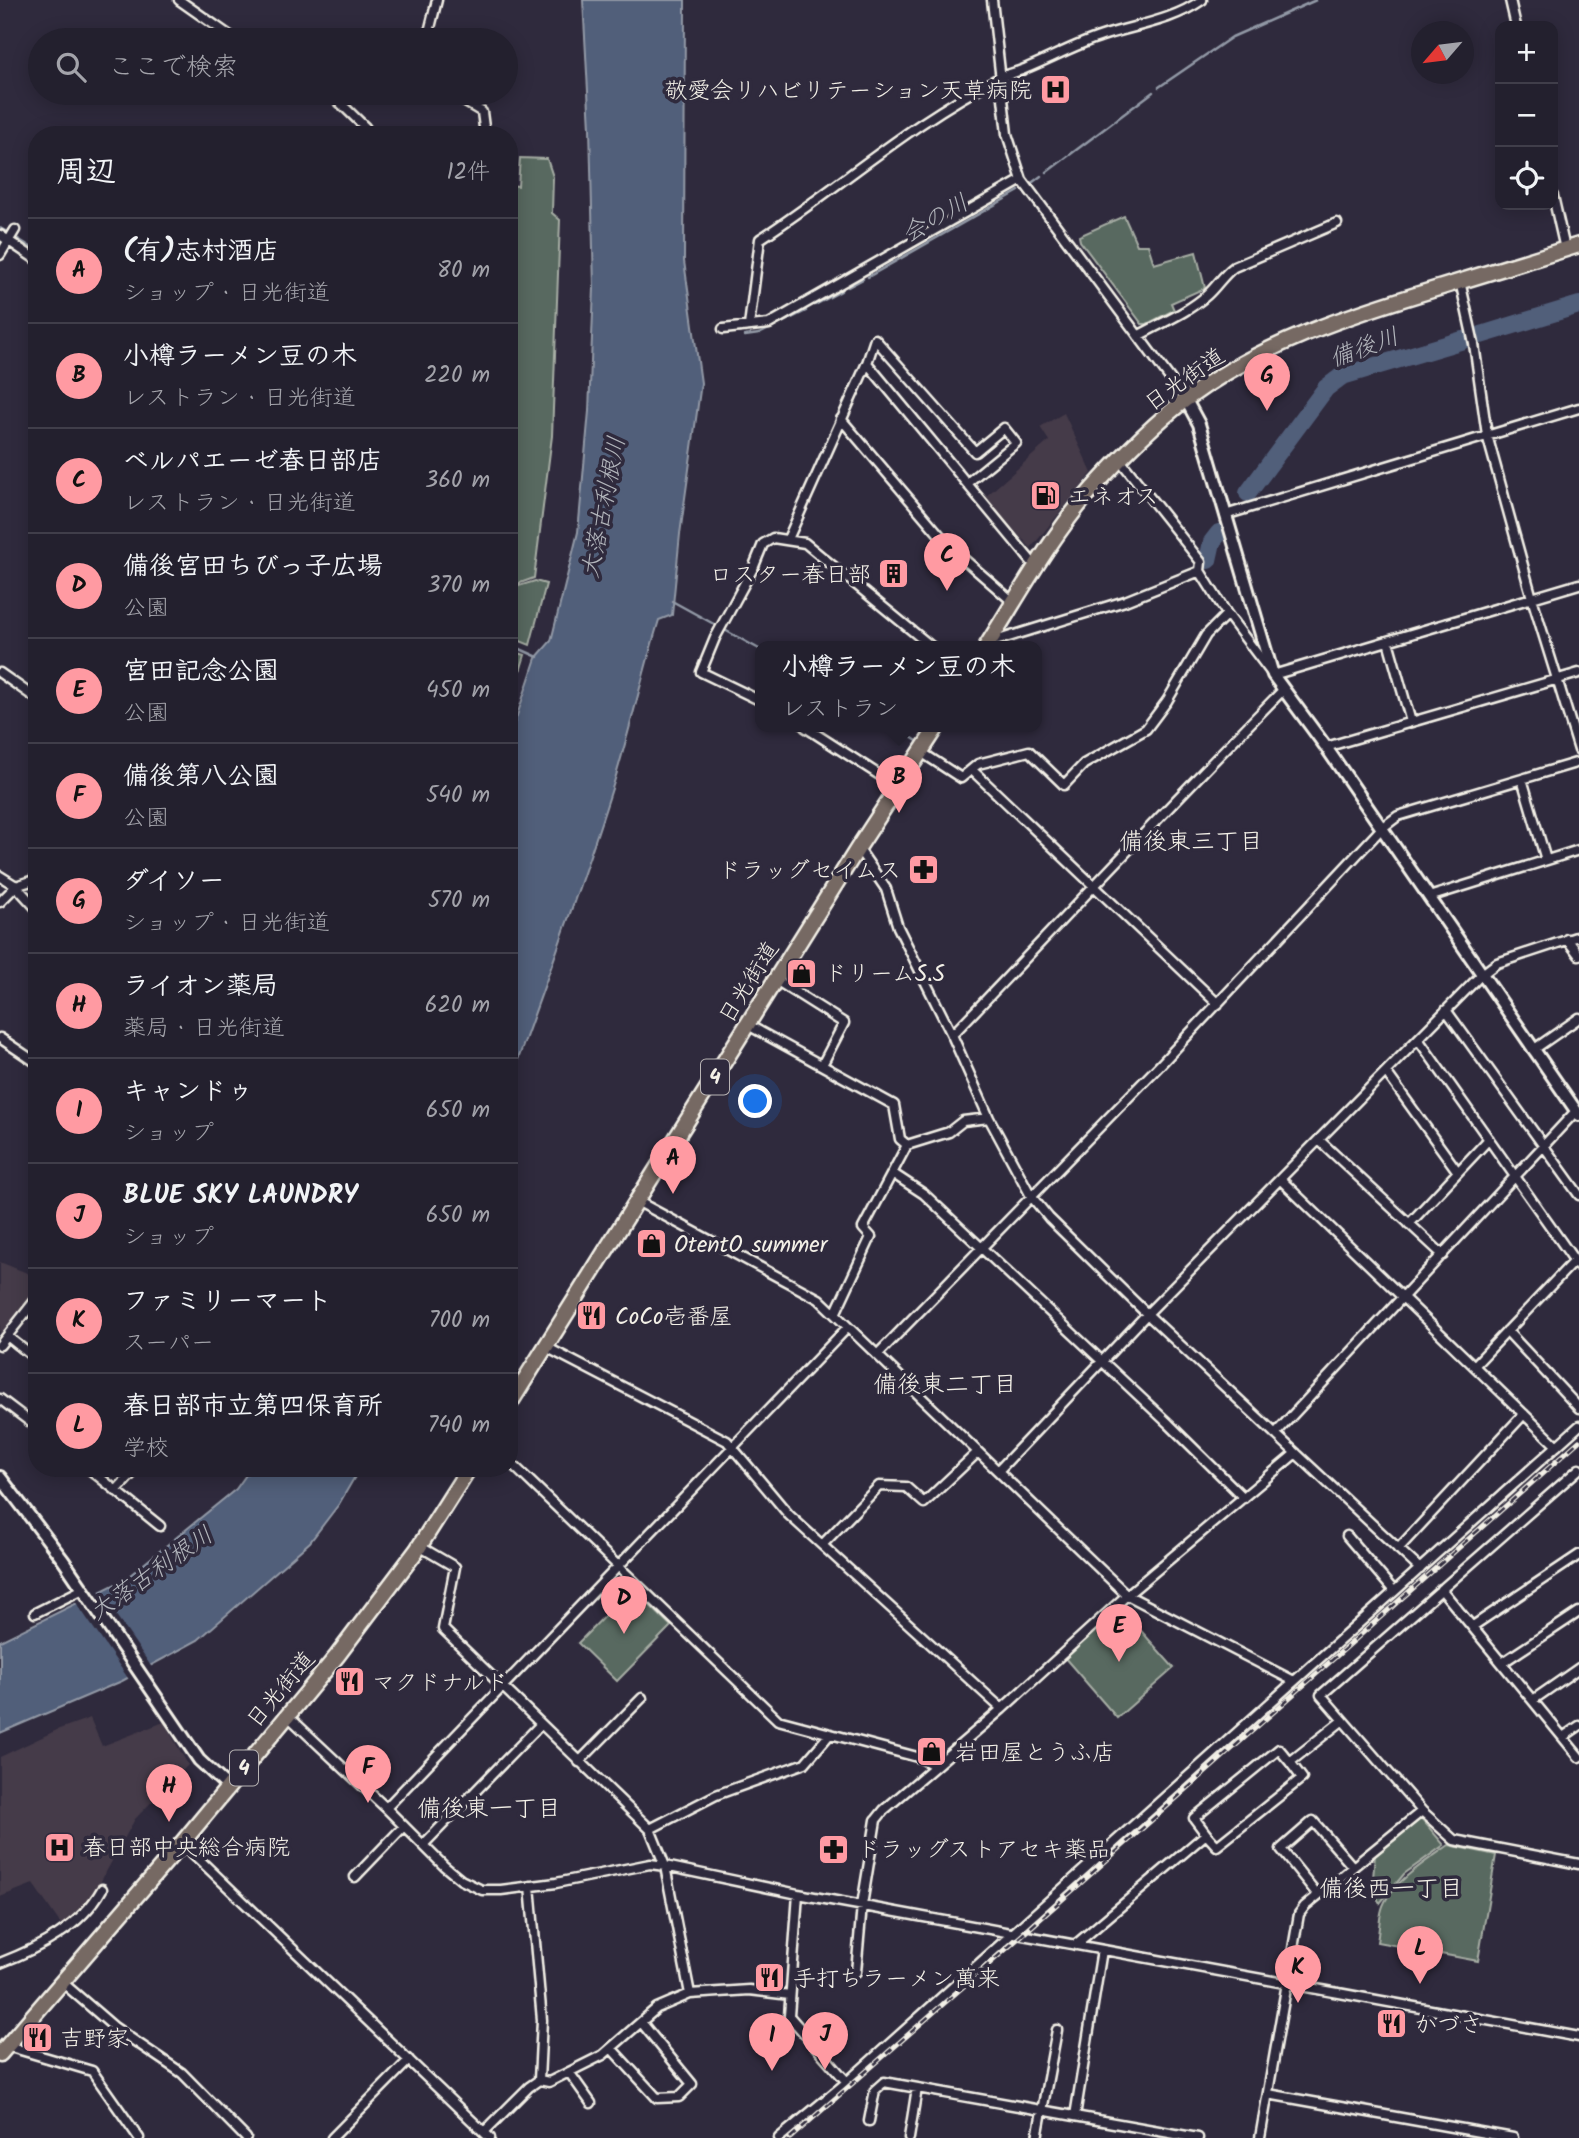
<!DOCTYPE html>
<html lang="ja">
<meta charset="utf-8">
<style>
:root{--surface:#23202e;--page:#2f2d3a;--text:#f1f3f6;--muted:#a3a3aa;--line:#403e4a;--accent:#ff9aa2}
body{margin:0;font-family:Kalam,"Klee One",sans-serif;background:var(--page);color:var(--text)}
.controls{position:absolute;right:21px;top:21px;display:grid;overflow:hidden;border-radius:14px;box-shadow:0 4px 18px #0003}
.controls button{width:63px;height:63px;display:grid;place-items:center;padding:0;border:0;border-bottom:2px solid var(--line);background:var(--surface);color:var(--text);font:35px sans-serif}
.compass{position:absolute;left:1411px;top:21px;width:63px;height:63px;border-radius:50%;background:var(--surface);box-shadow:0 4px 18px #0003;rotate:242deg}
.you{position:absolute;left:756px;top:1102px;width:24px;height:24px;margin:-18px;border:5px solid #fff;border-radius:50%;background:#1a73e8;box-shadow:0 0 0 10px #1a73e833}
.badge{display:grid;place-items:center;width:46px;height:46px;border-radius:50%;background:var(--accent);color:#111;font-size:23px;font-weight:700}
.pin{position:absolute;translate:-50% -58px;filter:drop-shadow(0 2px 4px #0008)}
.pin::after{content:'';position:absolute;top:37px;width:24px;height:21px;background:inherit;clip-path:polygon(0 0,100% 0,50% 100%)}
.popup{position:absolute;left:755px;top:641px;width:287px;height:91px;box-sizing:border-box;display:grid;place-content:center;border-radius:14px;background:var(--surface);filter:drop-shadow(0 2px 5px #0005);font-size:23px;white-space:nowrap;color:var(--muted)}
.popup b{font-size:26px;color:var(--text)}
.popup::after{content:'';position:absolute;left:50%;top:100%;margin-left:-14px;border:14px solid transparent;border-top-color:var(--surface)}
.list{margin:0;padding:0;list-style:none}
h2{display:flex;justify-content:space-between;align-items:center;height:91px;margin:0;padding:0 28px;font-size:30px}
h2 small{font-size:23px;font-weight:400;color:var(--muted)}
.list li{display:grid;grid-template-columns:46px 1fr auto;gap:21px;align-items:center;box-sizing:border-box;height:105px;padding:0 28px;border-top:2px solid var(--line)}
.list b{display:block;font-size:26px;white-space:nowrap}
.list p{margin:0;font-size:23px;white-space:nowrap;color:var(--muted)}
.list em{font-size:23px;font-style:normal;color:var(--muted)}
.icon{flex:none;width:38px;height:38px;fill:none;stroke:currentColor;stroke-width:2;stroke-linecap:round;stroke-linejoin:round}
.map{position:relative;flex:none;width:1579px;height:2138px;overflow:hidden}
.search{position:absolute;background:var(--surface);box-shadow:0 4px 18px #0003;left:28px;top:28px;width:490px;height:77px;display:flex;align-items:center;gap:18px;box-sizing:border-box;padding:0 24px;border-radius:38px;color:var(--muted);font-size:26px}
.panel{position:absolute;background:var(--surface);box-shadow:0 4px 18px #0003;left:28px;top:126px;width:490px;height:1351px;border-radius:28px}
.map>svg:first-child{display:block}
.built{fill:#443a48}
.green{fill:#596960;stroke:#a6ada4;stroke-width:2}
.water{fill:#515e7a;stroke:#9299a6;stroke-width:2}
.pier{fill:#2f2a3d}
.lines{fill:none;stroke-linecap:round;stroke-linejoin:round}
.stream{stroke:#9299a6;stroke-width:2.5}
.river{stroke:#515e7a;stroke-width:18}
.minor-casing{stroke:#f4f1e8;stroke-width:13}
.tertiary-casing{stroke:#f4f1e8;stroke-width:16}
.trunk-casing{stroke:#f4f1e8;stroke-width:19}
.minor{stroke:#2f2a3d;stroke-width:8}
.tertiary{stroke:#2f2a3d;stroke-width:10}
.trunk{stroke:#766964;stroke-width:14}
.rail-casing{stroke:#f4f1e8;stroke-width:5}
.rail{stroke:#2f2a3d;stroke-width:2.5;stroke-dasharray:8;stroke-linecap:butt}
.labels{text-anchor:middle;stroke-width:7;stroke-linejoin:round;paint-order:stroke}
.shield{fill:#2f2a3d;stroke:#b9b5b5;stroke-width:2}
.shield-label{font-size:21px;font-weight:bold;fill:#f4f1e8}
.poi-label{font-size:23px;fill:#f4f1e8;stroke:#2f2a3d;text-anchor:start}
.street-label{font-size:23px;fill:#f4f1e8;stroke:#2f2a3d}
.water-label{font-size:24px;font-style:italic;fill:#b3b6bc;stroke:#2f2a3d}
.neighbourhood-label{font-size:24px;fill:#f4f1e8;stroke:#2f2a3d}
</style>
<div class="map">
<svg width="1579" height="2138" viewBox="0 0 1579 2138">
<rect width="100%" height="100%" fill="#2f2a3d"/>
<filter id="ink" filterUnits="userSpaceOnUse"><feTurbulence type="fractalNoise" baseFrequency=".0143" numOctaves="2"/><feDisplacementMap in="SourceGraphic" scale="14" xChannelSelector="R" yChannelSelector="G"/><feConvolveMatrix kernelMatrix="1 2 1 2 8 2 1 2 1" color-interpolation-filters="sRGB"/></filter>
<g filter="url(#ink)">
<path class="built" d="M 1064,413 L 1092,473 L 1031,548 L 984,498 L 1049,441 L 1040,427 Z
M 0,1262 L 37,1277 L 37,1289 L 0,1334 Z
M 90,1718 L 102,1746 L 164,1722 L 188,1765 L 135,1819 L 88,1905 L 64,1929 L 33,1884 L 0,1897 L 0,1757 L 59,1729 Z"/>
<path class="green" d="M 520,158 L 547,159 L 553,177 L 552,213 L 560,220 L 552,436 L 534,578 L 509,587 L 509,185 L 518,186 Z
M 1124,216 L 1137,245 L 1148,245 L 1154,264 L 1196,252 L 1205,288 L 1171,303 L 1174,310 L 1147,324 L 1142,324 L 1080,241 L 1079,236 Z
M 535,581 L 546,584 L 530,645 L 515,639 L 509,632 L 509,589 Z
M 509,650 L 525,655 L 509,707 Z
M 632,1588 L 671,1626 L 617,1681 L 578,1643 Z
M 1120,1607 L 1174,1668 L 1117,1718 L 1064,1657 Z
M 1421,1818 L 1444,1845 L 1404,1874 L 1380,1903 L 1372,1890 L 1375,1855 Z
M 1449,1845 L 1496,1855 L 1478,1961 L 1377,1942 C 1379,1932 1379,1919 1382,1909 C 1389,1884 1429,1859 1449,1845 Z"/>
<path class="water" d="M 583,0 L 685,0 L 684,261 L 701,383 L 680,534 L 672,615 L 659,620 C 643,672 631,726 615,779 C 583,882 545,983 509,1085 L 509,740 L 536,658 L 551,641 L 578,532 L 589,411 L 594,288 L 590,128 Z
M 251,1468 L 360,1468 L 339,1504 L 310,1542 L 198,1640 L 122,1681 L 0,1733 L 0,1641 L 124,1580 L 236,1489 Z"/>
<path class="pier" d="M 98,1589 L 153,1669 L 130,1681 L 75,1601 Z"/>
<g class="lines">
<path class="stream" d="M 1159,87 L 1232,37 L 1316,0
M 1047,172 L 1153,92
M 1033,182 L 1041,176
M 0,228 L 9,233
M 15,237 L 37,251
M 868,277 L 1019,191
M 848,287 L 863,279
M 815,305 L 841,291
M 745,336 L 759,334 L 806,311
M 672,601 L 761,650
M 509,644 L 538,657
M 895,727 L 922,744"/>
<path class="river" d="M 1481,335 L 1579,305
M 1248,493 L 1326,388 L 1342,376 L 1463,340
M 1208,560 L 1212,542 L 1219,533"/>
<defs>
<path id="minor" d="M 179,0 L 236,40
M 992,0 L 1007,134 L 1022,180 L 1186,400
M 1510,0 L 1516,26
M 427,40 L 437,0
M 330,93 L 365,127 L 370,135
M 450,93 L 482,112 L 485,135
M 1553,196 L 1565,249
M 0,235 L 37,260
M 0,255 L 15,230
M 1460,281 L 1474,344 L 1487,435 L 1532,598 L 1579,750
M 749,326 L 760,239 C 840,187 912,121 999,78 C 1008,74 1019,72 1029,67 C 1053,57 1077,44 1102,36 C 1136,25 1172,21 1202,0
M 723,329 L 769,324 L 1022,180
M 1138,336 C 1161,323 1187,313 1207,295 C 1217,286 1223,275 1234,267 L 1337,223
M 867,363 L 1036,567
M 841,419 L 950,547 L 1013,602
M 1120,460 L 1201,562 L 1200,571 L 1227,614 L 1273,675 L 1579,584
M 1225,515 L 1579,408
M 788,539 L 867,363 L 875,339 L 975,452 L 1004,428 L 1016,443 L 967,483
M 1388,641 L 1411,722
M 992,642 L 1125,601 L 1200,571
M 0,673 L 37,699
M 761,701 L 701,672 L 715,638 L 754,566 L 763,544 L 773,538 L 805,543 L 932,647
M 805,727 L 898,787
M 1326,747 L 1579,673
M 921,752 L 961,778 L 978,764 L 1029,751 L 1064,785 L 1084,764 L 1146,729 L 1167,701 L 1206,635 L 1227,614
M 972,770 L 1218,1004
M 1522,779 L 1546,860
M 858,848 L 886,889 L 898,927 L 952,1035 L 989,1118 L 1031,1196 L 1049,1218 L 1147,1314 L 1420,1569
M 0,876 L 16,886 L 37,909
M 1429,897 L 1579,850
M 0,902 L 16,886 L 37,879
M 1567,939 L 1579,955
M 776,980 L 844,1023 L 822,1065
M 1446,1010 L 1579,1195
M 748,1025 L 894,1105 L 900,1139 L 907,1145
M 952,1035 C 1063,920 1171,803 1283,690
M 0,1038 L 37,1063
M 1418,1039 L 1579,1267
M 1533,1050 L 1579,1018
M 1386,1072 L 1458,1172
M 1319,1140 L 1443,1255
M 892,1173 L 924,1194 L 1169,1424 L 1244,1498
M 1280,1179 L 1557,1446
M 637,1201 L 819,1299 L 1127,1595 L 1294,1681
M 1409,1224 L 1489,1139
M 835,1314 L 871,1237 L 863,1228 L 907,1145 L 949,1132 L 963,1121 L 989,1118
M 1507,1331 L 1579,1408
M 7,1336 L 37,1360
M 0,1345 L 37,1298
M 546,1347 L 727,1441 L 789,1515 L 1002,1709
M 877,1355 L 1160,1065 L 1382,828 L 1398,816 L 1579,762
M 1474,1366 L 1574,1261
M 0,1399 L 37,1427
M 1275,1434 L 1576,1111
M 509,1461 L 778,1720 L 921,1758 L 935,1766
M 88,1468 L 160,1526
M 1579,1469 L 1321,1695 L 1422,1811 L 1454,1840 L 1579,1864
M 998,1471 L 1147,1314 L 1481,975 L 1497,963 L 1579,936
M 116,1491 L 137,1468
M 1347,1536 L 1394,1591
M 823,1544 L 879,1486 L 906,1487 L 924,1503 L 978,1452
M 419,1546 L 455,1567 L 443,1629 L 650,1829 L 665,1866 L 690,1994
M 1398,1549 L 1524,1414
M 1441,1589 L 1579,1757
M 35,1613 L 83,1589
M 1473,1626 L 1579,1555
M 1502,1663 L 1579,1612
M 1533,1700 L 1579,1668
M 288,1716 L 386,1808 L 444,1866 L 461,1880 L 482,1890 L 501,1890 L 556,1883 L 650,1864 L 665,1866 L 798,1894 L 1579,2037
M 1563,1737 L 1579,1726
M 579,1762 L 642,1698
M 386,1808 L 848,1327
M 650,1829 L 716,1795 L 805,1763 L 830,1734
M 1206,1834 L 1194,1818 L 1279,1749 L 1290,1762
M 182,1843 L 490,2138
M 423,1845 L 540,1725
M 355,1877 L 404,1826
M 530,1886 L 542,2020 L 539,2080
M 798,1894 L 789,2016 L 847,2082
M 1318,1895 L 1281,1849 L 1313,1821 L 1353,1867
M 1075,1945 L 1206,1834 L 1217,1846 L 1302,1778 L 1290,1762 L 1343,1720
M 0,1963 C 39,1948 81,1927 102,1889
M 856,1972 L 862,1905 L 876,1820 L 884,1810 L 1002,1709 L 1127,1595 L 1296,1453
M 62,1982 L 114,2027 L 182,2073 L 246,2138
M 7,2046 L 92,2071 L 139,2138
M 611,2048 L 657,2098 L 679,2097 L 692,2084 L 641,2022
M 569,2072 L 591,2103
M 1268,2094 L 1513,2138
M 1075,2116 L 1102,1950
M 869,2121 L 875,2090 L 884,2082 L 1198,2138
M 484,2132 L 529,2087 L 539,2080 L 549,2082 L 603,2055 L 657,2008 L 690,1994 L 749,1990 L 790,1995
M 332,2138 L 409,2060
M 779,2138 L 847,2082 L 1579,1426
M 909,2138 L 917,2088
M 1037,2138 L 1057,2030
M 1260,2138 L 1299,1914 L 1305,1906 L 1422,1811"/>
<path id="tertiary" d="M 1186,400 L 1199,424 L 1273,675 L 1326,747 L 1579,1115
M 0,1477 L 63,1560 L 199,1760 L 228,1787"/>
<path id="trunk" d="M 986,647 C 1020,593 1051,536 1093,488 C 1121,457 1152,425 1185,400 C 1261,343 1352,314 1442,287 C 1487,273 1533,259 1579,245
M 509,1405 L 858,848 L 937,727
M 0,2054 L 182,1843 L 337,1656 L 417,1550 L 469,1468"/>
</defs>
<use href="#minor" class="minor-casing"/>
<use href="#tertiary" class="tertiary-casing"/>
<use href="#trunk" class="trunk-casing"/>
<use href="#minor" class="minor"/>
<use href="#tertiary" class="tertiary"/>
<use href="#trunk" class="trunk"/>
<defs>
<path id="rail" d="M 790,2138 L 1022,1935 L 1579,1441"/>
</defs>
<use href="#rail" class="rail-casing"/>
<use href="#rail" class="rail"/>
</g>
</g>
<defs>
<symbol id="hospital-square" viewBox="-11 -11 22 22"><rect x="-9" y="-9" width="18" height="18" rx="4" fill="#ff9aa2" stroke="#2f2a3d"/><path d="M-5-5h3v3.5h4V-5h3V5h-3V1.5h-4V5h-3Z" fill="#111"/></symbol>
<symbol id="fuel-square" viewBox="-11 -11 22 22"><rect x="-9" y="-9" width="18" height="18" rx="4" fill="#ff9aa2" stroke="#2f2a3d"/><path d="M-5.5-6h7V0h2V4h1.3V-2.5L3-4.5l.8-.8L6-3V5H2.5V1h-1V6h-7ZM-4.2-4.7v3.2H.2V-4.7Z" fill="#111"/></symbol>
<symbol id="building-square" viewBox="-11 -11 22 22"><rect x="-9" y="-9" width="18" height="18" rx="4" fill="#ff9aa2" stroke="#2f2a3d"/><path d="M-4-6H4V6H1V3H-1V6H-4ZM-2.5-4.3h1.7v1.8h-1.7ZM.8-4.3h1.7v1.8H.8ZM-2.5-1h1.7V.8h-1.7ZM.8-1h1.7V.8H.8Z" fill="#111"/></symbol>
<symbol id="pharmacy-square" viewBox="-11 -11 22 22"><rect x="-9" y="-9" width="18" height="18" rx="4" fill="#ff9aa2" stroke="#2f2a3d"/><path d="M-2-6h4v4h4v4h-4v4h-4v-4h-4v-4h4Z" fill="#111"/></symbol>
<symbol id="shop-square" viewBox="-11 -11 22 22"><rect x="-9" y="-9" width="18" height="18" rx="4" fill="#ff9aa2" stroke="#2f2a3d"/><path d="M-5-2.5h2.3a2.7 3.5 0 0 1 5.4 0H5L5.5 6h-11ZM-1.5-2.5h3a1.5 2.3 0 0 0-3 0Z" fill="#111"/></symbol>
<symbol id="restaurant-square" viewBox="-11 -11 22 22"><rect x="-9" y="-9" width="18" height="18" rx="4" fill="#ff9aa2" stroke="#2f2a3d"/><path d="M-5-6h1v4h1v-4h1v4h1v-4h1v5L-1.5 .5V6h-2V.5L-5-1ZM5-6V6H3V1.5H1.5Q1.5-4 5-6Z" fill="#111"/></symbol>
</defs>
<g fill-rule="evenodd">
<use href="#hospital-square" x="1038" y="72" width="35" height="35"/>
<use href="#fuel-square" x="1028" y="478" width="35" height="35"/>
<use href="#building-square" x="876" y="556" width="35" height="35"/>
<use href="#pharmacy-square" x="906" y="852" width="35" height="35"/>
<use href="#shop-square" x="784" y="956" width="35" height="35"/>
<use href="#shop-square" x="634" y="1226" width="35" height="35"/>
<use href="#restaurant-square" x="574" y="1298" width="35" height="35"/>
<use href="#restaurant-square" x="332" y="1664" width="35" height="35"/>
<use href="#shop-square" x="914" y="1734" width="35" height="35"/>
<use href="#hospital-square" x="42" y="1830" width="35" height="35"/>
<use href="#pharmacy-square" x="816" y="1832" width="35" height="35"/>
<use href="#restaurant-square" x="752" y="1960" width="35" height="35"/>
<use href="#restaurant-square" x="1374" y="2006" width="35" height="35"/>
<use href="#restaurant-square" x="20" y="2020" width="35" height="35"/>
</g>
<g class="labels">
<g class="shield">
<rect x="701" y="1059.5" width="28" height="35" rx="5"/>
<rect x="230" y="1750.5" width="28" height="35" rx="5"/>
</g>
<g class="shield-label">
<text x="715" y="1084">4</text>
<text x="244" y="1775">4</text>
</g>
<g class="poi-label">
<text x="1032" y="98" text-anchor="end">敬愛会リハビリテーション天草病院</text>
<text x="1068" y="504">エネオス</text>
<text x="871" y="582" text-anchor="end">ロスター春日部</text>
<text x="901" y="878" text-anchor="end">ドラッグセイムス</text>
<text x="824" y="981">ドリームS.S</text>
<text x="674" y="1252">OtentO summer</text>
<text x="615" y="1324">CoCo壱番屋</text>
<text x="372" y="1690">マクドナルド</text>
<text x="955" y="1760">岩田屋とうふ店</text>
<text x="83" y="1855">春日部中央総合病院</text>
<text x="857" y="1857">ドラッグストアセキ薬品</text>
<text x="793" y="1986">手打ちラーメン萬来</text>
<text x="1414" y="2032">かづさ</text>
<text x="60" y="2046">吉野家</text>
</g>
<g class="street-label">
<text transform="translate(1184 379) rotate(-35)" y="8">日光街道</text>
<text transform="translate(748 982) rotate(-58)" y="8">日光街道</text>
<text transform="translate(280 1689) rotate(-50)" y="8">日光街道</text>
</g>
<g class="water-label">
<text transform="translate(935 218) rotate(-30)" y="8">会の川</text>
<text transform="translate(1364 347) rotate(-20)" y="8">備後川</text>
<text transform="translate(603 507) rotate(-79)" y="8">大落古利根川</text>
<text transform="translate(151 1573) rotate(-35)" y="8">大落古利根川</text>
</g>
<g class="neighbourhood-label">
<text x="1191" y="849">備後東三丁目</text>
<text x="945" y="1392">備後東二丁目</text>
<text x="489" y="1816">備後東一丁目</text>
<text x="1391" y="1896">備後西一丁目</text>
</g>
</g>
</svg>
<div class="controls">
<button>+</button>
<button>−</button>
<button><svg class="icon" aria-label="locate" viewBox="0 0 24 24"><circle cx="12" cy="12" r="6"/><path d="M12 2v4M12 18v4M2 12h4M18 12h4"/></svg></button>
</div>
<svg class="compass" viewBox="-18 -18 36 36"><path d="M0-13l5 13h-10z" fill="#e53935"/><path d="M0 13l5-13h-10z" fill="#a3a3aa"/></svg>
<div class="you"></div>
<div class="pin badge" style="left:673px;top:1194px">A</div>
<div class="pin badge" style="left:899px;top:813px">B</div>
<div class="popup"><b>小樽ラーメン豆の木</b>レストラン</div>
<div class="pin badge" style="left:947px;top:591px">C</div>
<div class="pin badge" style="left:624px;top:1634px">D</div>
<div class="pin badge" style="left:1119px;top:1662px">E</div>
<div class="pin badge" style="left:368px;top:1803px">F</div>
<div class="pin badge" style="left:1267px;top:411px">G</div>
<div class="pin badge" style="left:169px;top:1822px">H</div>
<div class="pin badge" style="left:772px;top:2071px">I</div>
<div class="pin badge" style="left:825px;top:2070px">J</div>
<div class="pin badge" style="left:1298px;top:2003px">K</div>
<div class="pin badge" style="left:1420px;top:1984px">L</div>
<div class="search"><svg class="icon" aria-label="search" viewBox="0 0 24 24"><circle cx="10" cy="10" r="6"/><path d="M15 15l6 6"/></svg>ここで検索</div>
<section class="panel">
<h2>周辺<small>12件</small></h2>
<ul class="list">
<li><span class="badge">A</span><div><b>(有)志村酒店</b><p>ショップ · 日光街道</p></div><em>80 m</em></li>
<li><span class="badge">B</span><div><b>小樽ラーメン豆の木</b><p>レストラン · 日光街道</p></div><em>220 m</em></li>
<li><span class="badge">C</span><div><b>ベルパエーゼ春日部店</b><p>レストラン · 日光街道</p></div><em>360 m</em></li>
<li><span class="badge">D</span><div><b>備後宮田ちびっ子広場</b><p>公園</p></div><em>370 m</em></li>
<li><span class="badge">E</span><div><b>宮田記念公園</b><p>公園</p></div><em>450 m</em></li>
<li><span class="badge">F</span><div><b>備後第八公園</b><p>公園</p></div><em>540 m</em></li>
<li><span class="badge">G</span><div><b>ダイソー</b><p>ショップ · 日光街道</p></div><em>570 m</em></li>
<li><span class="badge">H</span><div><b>ライオン薬局</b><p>薬局 · 日光街道</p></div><em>620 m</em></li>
<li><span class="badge">I</span><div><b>キャンドゥ</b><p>ショップ</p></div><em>650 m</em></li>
<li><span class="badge">J</span><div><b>BLUE SKY LAUNDRY</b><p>ショップ</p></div><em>650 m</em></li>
<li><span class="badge">K</span><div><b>ファミリーマート</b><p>スーパー</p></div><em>700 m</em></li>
<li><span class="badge">L</span><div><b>春日部市立第四保育所</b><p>学校</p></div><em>740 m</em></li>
</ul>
</section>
</div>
